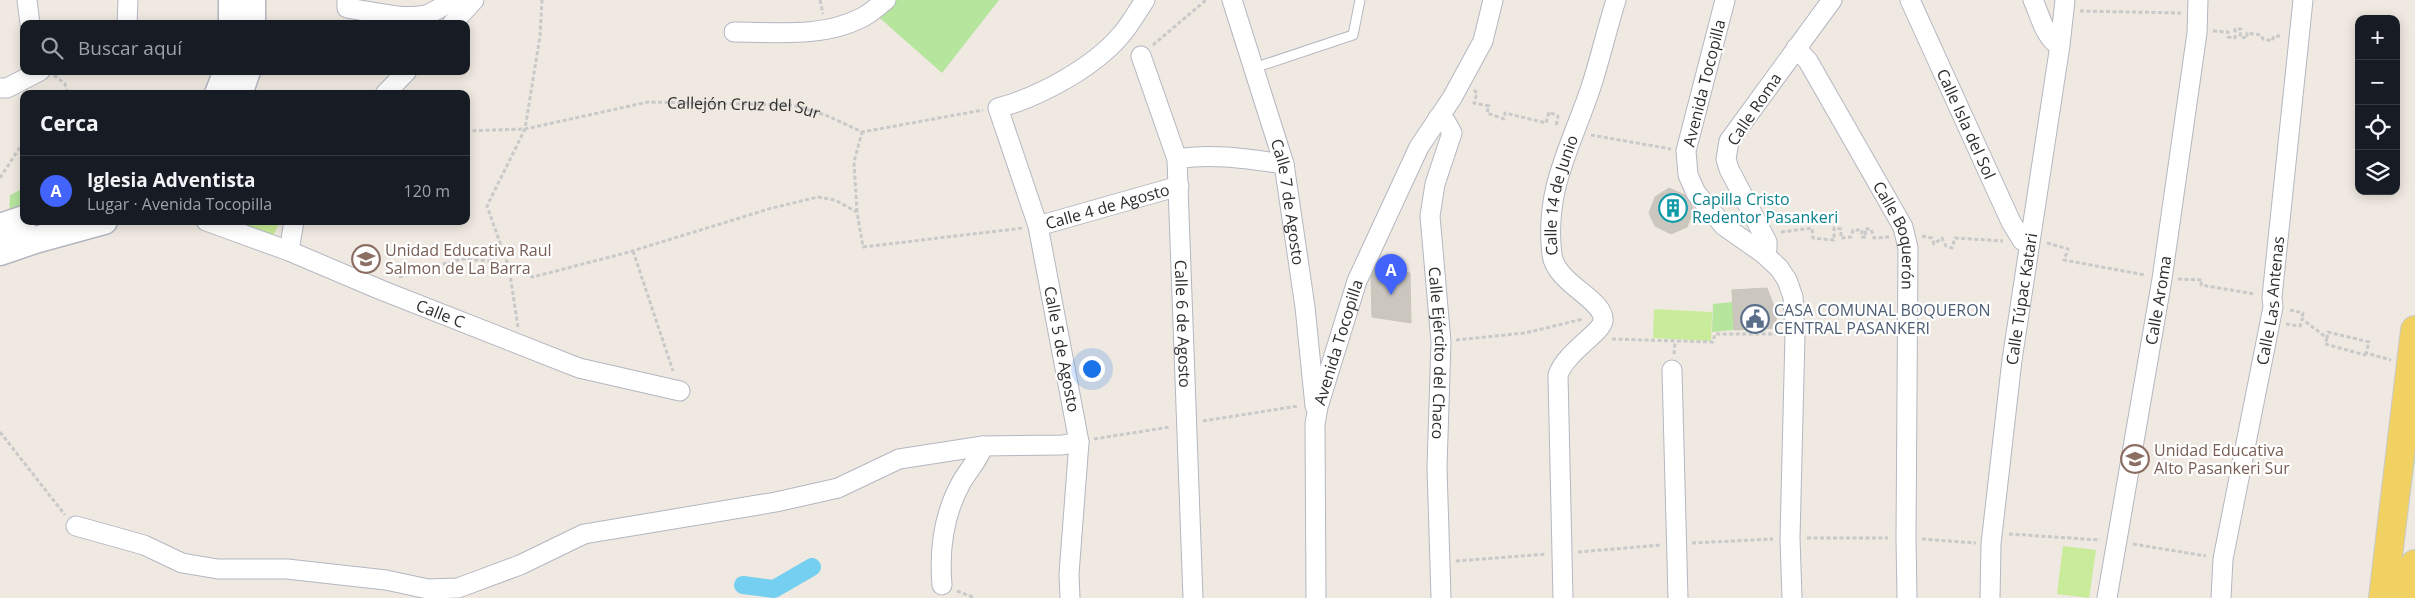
<!DOCTYPE html>
<html lang="es">
<meta charset="utf-8">
<style>
:root{--surface:#171b24;--page:#242831;--text:#f1f3f6;--muted:#9ea1a6;--line:#363941;--accent:#4264fb}
body{margin:0;font-family:"Open Sans",sans-serif;background:var(--page);color:var(--text)}
.controls{position:absolute;right:15px;top:15px;display:grid;overflow:hidden;border-radius:10px;box-shadow:0 2px 12px #0003}
.controls button{width:45px;height:45px;display:grid;place-items:center;padding:0;border:0;border-bottom:1px solid var(--line);background:var(--surface);color:var(--text);font:25px sans-serif}
.you{position:absolute;left:1091px;top:368px;width:18px;height:18px;margin:-12px;border:4px solid #fff;border-radius:50%;background:#1a73e8;box-shadow:0 0 0 8px #1a73e833}
.badge{display:grid;place-items:center;width:32px;height:32px;border-radius:50%;background:var(--accent);color:#fff;font-size:16px;font-weight:700}
.pin{position:absolute;translate:-50% -41px;filter:drop-shadow(0 1px 2px #0008)}
.pin::after{content:'';position:absolute;top:26px;width:18px;height:15px;background:inherit;clip-path:polygon(0 0,100% 0,50% 100%)}
.list{margin:0;padding:0;list-style:none}
h2{display:flex;justify-content:space-between;align-items:center;height:65px;margin:0;padding:0 20px;font-size:21px}
h2 small{font-size:16px;font-weight:400;color:var(--muted)}
.list li{display:grid;grid-template-columns:32px 1fr auto;gap:15px;align-items:center;box-sizing:border-box;height:70px;padding:0 20px;border-top:1px solid var(--line)}
.list b{display:block;font-size:19px;white-space:nowrap}
.list p{margin:0;font-size:16px;white-space:nowrap;color:var(--muted)}
.list em{font-size:16px;font-style:normal;color:var(--muted)}
.icon{flex:none;width:28px;height:28px;fill:none;stroke:currentColor;stroke-width:2;stroke-linecap:round;stroke-linejoin:round}
.map{position:relative;flex:none;width:2415px;height:598px;overflow:hidden}
.search{position:absolute;background:var(--surface);box-shadow:0 2px 12px #0003;left:20px;top:20px;width:450px;height:55px;display:flex;align-items:center;gap:12px;box-sizing:border-box;padding:0 18px;border-radius:10px;color:var(--muted);font-size:19px}
.panel{position:absolute;background:var(--surface);box-shadow:0 2px 12px #0003;left:20px;top:90px;width:450px;height:135px;border-radius:10px}
.map>svg:first-child{display:block}
.green{fill:#b6e59e}
.pitch{fill:#c9ec9a}
.lines{fill:none;stroke-linecap:round;stroke-linejoin:round}
.canal{stroke:#75cff0;stroke-width:18}
.building{fill:#cbc7bf;stroke:#cbc5ba}
.lane-casing{stroke:#b4b7c1;stroke-width:11}
.street-casing{stroke:#b4b7c1;stroke-width:21}
.secondary-casing{stroke:#b4b7c1;stroke-width:29}
.primary-casing{stroke:#c9c9c9;stroke-width:30}
.path{stroke:#c9c9c9;stroke-width:3;stroke-dasharray:4 2.5;stroke-linecap:butt}
.lane{stroke:#fff;stroke-width:9}
.street{stroke:#fff;stroke-width:19}
.secondary{stroke:#fff;stroke-width:26}
.primary{stroke:#f2d163;stroke-width:28}
.labels{text-anchor:middle;stroke-width:4.5;stroke-linejoin:round;paint-order:stroke}
.street-label{font-size:16px;fill:#2e2e2e;stroke:#fff}
.culture-label{font-size:16px;fill:#0d838f;stroke:#fff;text-anchor:start}
.education-label{font-size:16px;fill:#785e54;stroke:#fff;text-anchor:start}
.service-label{font-size:16px;fill:#4e5e75;stroke:#fff;text-anchor:start}
</style>
<div class="map">
<svg width="2415" height="598" viewBox="0 0 2415 598">
<rect width="100%" height="100%" fill="#efe9e1"/>
<path class="green" d="M 879,0 L 999,0 L 942,73 L 874,13 Z
M 24,188 L 24,217 L 9,224 L 10,195 Z
M 1733,302 L 1734,330 L 1712,332 L 1713,304 Z
M 2415,438 L 2415,460 L 2400,573 L 2399,572 Z"/>
<path class="pitch" d="M 221,221 L 280,221 L 270,243 Z
M 1654,309 L 1712,312 L 1711,341 L 1653,338 Z
M 2063,546 L 2096,550 L 2089,598 L 2057,594 Z"/>
<g class="lines">
<path class="canal" d="M 743,585 L 774,589 L 812,567"/>
</g>
<path class="building" d="M 1669,188 L 1685,195 L 1694,209 L 1687,227 L 1671,234 L 1655,226 L 1649,213 L 1655,197 Z
M 1375,268 L 1410,273 L 1411,323 L 1372,317 L 1371,277 Z
M 1767,288 L 1775,309 L 1777,328 L 1734,330 L 1732,290 Z"/>
<g class="lines">
<defs>
<path id="lane" d="M 1254,68 L 1353,35 L 1360,0"/>
<g id="street">
<path d="M 27,0 L 30,24"/>
<path d="M 347,0 L 347,8 C 371,11 401,20 425,15 C 434,13 440,6 450,4 L 462,12"/>
<path id="s2" d="M 1232,0 L 1284,164 L 1305,307 L 1315,406"/>
<path d="M 1725,0 L 1686,151 L 1688,175 L 1696,193 L 1724,226 L 1764,254 L 1779,268 L 1787,280 L 1793,297 L 1795,334 L 1790,538 L 1792,598"/>
<path id="s3" d="M 1910,0 L 2011,222 L 2022,240 L 2030,238"/>
<path d="M 2033,0 C 2039,12 2046,42 2060,45"/>
<path d="M 127,24 L 128,0"/>
<path d="M 452,24 L 474,0"/>
<path d="M 734,32 C 775,32 822,38 861,18 C 870,14 878,6 886,0"/>
<path id="s4" d="M 1796,48 L 1808,61 L 1903,227 L 1908,248 L 1906,538 L 1907,598"/>
<path id="s5" d="M 1141,56 L 1177,159 L 1193,598"/>
<path d="M 0,88 L 7,88 L 40,71"/>
<path d="M 385,94 L 407,71"/>
<path id="s6" d="M 1438,118 L 1446,122 L 1452,133 L 1435,184 L 1430,216 L 1441,342 L 1437,467 L 1441,598"/>
<path d="M 1177,159 C 1213,153 1248,159 1284,164"/>
<path id="s7" d="M 206,221 L 289,251 L 381,290 L 579,368 L 680,391"/>
<path id="s8" d="M 1038,226 L 1179,186"/>
<path d="M 289,251 L 294,221"/>
<path d="M 1764,254 L 1767,249 L 1767,242 L 1729,169 L 1726,159 L 1729,141 L 1832,0"/>
<path d="M 1672,370 L 1678,598"/>
<path d="M 76,526 L 144,545 L 182,563 L 218,569 L 287,569 L 386,580 L 428,589 L 458,588 L 520,565 L 584,534 L 776,502 L 838,488 L 899,459 L 983,446 L 1062,445 L 1079,442"/>
<path d="M 942,585 C 939,550 944,514 961,483 C 968,470 979,460 983,446"/>
<path d="M 1070,598 L 1069,574 L 1079,442 L 1038,226 L 998,108 C 1039,97 1093,68 1121,35 C 1130,25 1137,12 1145,0"/>
<path id="s9" d="M 1316,598 L 1315,424 L 1318,407 L 1357,281 L 1419,147 L 1452,98 L 1483,41 L 1493,0"/>
<path id="s10" d="M 1563,598 L 1558,375 C 1566,352 1601,333 1603,321 C 1606,300 1556,284 1552,255 C 1544,189 1571,147 1591,87 C 1600,59 1607,29 1616,0"/>
<path id="s11" d="M 1990,598 L 1991,544 L 2012,360 L 2060,45 L 2065,0"/>
<path id="s12" d="M 2107,598 L 2162,279 L 2197,33 L 2198,0"/>
<path id="s13" d="M 2221,598 L 2223,559 L 2273,307 L 2272,297 L 2303,0"/>
</g>
<path id="secondary" d="M 232,24 L 232,0
M 252,24 L 252,0
M 218,94 L 227,71
M 239,94 L 247,71
M 0,227 L 24,219
M 0,252 L 35,240 L 104,221"/>
<path id="primary" d="M 2383,598 L 2415,330
M 2411,598 L 2415,564"/>
</defs>
<use href="#lane" class="lane-casing"/>
<use href="#street" class="street-casing"/>
<use href="#secondary" class="secondary-casing"/>
<use href="#primary" class="primary-casing"/>
<g class="path">
<path d="M 820,0 L 823,14"/>
<path d="M 2080,11 L 2181,13"/>
<path d="M 2213,31 L 2228,32 L 2228,37 L 2235,38 L 2235,29 L 2241,29 L 2240,37 L 2247,38 L 2247,33 L 2261,35 L 2263,39 L 2272,41 L 2274,36 L 2282,36"/>
<path d="M 1153,45 L 1206,0"/>
<path d="M 54,75 L 65,84 L 68,94"/>
<path d="M 1474,90 L 1477,93 L 1474,103 L 1489,106 L 1487,113 L 1504,119 L 1505,113 L 1546,123 L 1549,112 L 1558,116 L 1556,127"/>
<path id="s1" d="M 466,131 L 525,129 L 648,102 L 793,105 L 828,116 L 862,132 L 983,110"/>
<path d="M 1591,135 L 1671,149"/>
<path d="M 0,178 L 24,141"/>
<path d="M 857,212 L 854,162 L 862,132"/>
<path d="M 1781,232 L 1812,228 L 1813,238 L 1834,240 L 1834,228 L 1841,229 L 1841,238 L 1851,237 L 1853,230 L 1862,230 L 1862,237 L 1866,237 L 1865,229 L 1871,229 L 1874,238 L 1889,237"/>
<path d="M 1922,236 L 1932,238 L 1934,244 L 1942,238 L 1946,246 L 1952,248 L 1955,238 L 2003,241"/>
<path d="M 2047,243 L 2068,249 L 2064,260 L 2145,275"/>
<path d="M 633,251 L 673,371"/>
<path d="M 399,277 L 461,259 L 491,261 L 533,277 L 629,252 L 772,208 L 818,197 L 835,200 L 857,212 L 863,247 L 1023,228"/>
<path d="M 2178,279 L 2202,280 L 2201,285 L 2255,294"/>
<path d="M 2290,310 L 2303,313 L 2302,319"/>
<path d="M 2286,324 L 2300,326 L 2302,319 L 2327,338 L 2328,332 L 2369,342 L 2366,353 L 2391,360"/>
<path d="M 518,327 L 509,268 L 487,206 L 525,129 L 540,36 L 542,0"/>
<path d="M 2327,338 L 2325,344 L 2365,355 L 2366,353"/>
<path d="M 1612,339 L 1713,342 L 1715,334 L 1779,334"/>
<path d="M 1456,340 L 1525,333 L 1583,319"/>
<path d="M 1674,354 L 1675,342"/>
<path d="M 1203,421 L 1298,406"/>
<path d="M 0,432 L 65,515"/>
<path d="M 1094,439 L 1170,427"/>
<path d="M 2009,534 L 2100,540"/>
<path d="M 1807,538 L 1888,538"/>
<path d="M 1922,539 L 1976,543"/>
<path d="M 1692,543 L 1773,539"/>
<path d="M 2133,544 L 2206,556"/>
<path d="M 1578,552 L 1661,545"/>
<path d="M 1456,561 L 1546,554"/>
<path d="M 957,591 L 975,598"/>
</g>
<use href="#lane" class="lane"/>
<use href="#street" class="street"/>
<use href="#secondary" class="secondary"/>
<use href="#primary" class="primary"/>
</g>
<defs>
<symbol id="building-ring" viewBox="-11 -11 22 22"><circle r="9.5" fill="#fff" stroke="#0f9aa8" stroke-width="1.5"/><path d="M-4-6H4V6H1V3H-1V6H-4ZM-2.5-4.3h1.7v1.8h-1.7ZM.8-4.3h1.7v1.8H.8ZM-2.5-1h1.7V.8h-1.7ZM.8-1h1.7V.8H.8Z" fill="#0f9aa8"/></symbol>
<symbol id="university-ring" viewBox="-11 -11 22 22"><circle r="9.5" fill="#fff" stroke="#8d6e63" stroke-width="1.5"/><path d="M0-5L7-2L0 1L-7-2ZM-4 1L0 2.5L4 1V4Q0 6-4 4Z" fill="#8d6e63"/></symbol>
<symbol id="civic-ring" viewBox="-11 -11 22 22"><circle r="9.5" fill="#fff" stroke="#5c6f8a" stroke-width="1.5"/><path d="M-.6-6.5H3V-4.5H.6V-3L4-1V1h2V6H-6V1h2V-1L-.6-3ZM-1.2 2.5V6h2.4V2.5Z" fill="#5c6f8a"/></symbol>
<symbol id="school-ring" viewBox="-11 -11 22 22"><circle r="9.5" fill="#fff" stroke="#8d6e63" stroke-width="1.5"/><path d="M0-5L7-2L0 1L-7-2ZM-4 1L0 2.5L4 1V4Q0 6-4 4Z" fill="#8d6e63"/></symbol>
</defs>
<g fill-rule="evenodd">
<use href="#building-ring" x="1657" y="192" width="32" height="32"/>
<use href="#university-ring" x="350" y="243" width="32" height="32"/>
<use href="#civic-ring" x="1739" y="303" width="32" height="32"/>
<use href="#school-ring" x="2119" y="443" width="32" height="32"/>
</g>
<g class="labels">
<g class="street-label">
<text transform="translate(1704 83) rotate(-76)" y="6">Avenida Tocopilla</text>
<text dy="6" stroke="none"><textPath href="#s1" startOffset="281">Callejón Cruz del Sur</textPath></text>
<text transform="translate(1754 109) rotate(-56)" y="6">Calle Roma</text>
<text dy="6" stroke="none"><textPath href="#s3" startOffset="136">Calle Isla del Sol</textPath></text>
<text dy="6" stroke="none"><textPath href="#s10" startOffset="441">Calle 14 de Junio</textPath></text>
<text dy="6" stroke="none"><textPath href="#s2" startOffset="210">Calle 7 de Agosto</textPath></text>
<text dy="6" stroke="none"><textPath href="#s8" startOffset="72">Calle 4 de Agosto</textPath></text>
<text dy="6" stroke="none"><textPath href="#s4" startOffset="215">Calle Boquerón</textPath></text>
<text dy="6" stroke="none"><textPath href="#s11" startOffset="301">Calle Túpac Katari</textPath></text>
<text dy="6" stroke="none"><textPath href="#s12" startOffset="302">Calle Aroma</textPath></text>
<text dy="6" stroke="none"><textPath href="#s13" startOffset="302">Calle Las Antenas</textPath></text>
<text dy="6" stroke="none"><textPath href="#s7" startOffset="252">Calle C</textPath></text>
<text dy="6" stroke="none"><textPath href="#s5" startOffset="274">Calle 6 de Agosto</textPath></text>
<text dy="6" stroke="none"><textPath href="#s9" startOffset="259">Avenida Tocopilla</textPath></text>
<text transform="translate(1062 349) rotate(79)" y="6">Calle 5 de Agosto</text>
<text dy="6" stroke="none"><textPath href="#s6" startOffset="245">Calle Ejército del Chaco</textPath></text>
</g>
<g class="culture-label">
<text x="1692" y="205">Capilla Cristo<tspan x="1692" dy="18">Redentor Pasankeri</tspan></text>
</g>
<g class="education-label">
<text x="385" y="256">Unidad Educativa Raul<tspan x="385" dy="18">Salmon de La Barra</tspan></text>
<text x="2154" y="456">Unidad Educativa<tspan x="2154" dy="18">Alto Pasankeri Sur</tspan></text>
</g>
<g class="service-label">
<text x="1774" y="316">CASA COMUNAL BOQUERON<tspan x="1774" dy="18">CENTRAL PASANKERI</tspan></text>
</g>
</g>
</svg>
<div class="controls">
<button>+</button>
<button>−</button>
<button><svg class="icon" aria-label="locate" viewBox="0 0 24 24"><circle cx="12" cy="12" r="6"/><path d="M12 2v4M12 18v4M2 12h4M18 12h4"/></svg></button>
<button><svg class="icon" aria-label="layers" viewBox="0 0 24 24"><path d="M12 4l9 5-9 5-9-5zM3 14l9 5 9-5"/></svg></button>
</div>
<div class="you"></div>
<div class="pin badge" style="left:1391px;top:295px">A</div>
<div class="search"><svg class="icon" aria-label="search" viewBox="0 0 24 24"><circle cx="10" cy="10" r="6"/><path d="M15 15l6 6"/></svg>Buscar aquí</div>
<section class="panel">
<h2>Cerca<small></small></h2>
<ul class="list">
<li><span class="badge">A</span><div><b>Iglesia Adventista</b><p>Lugar · Avenida Tocopilla</p></div><em>120 m</em></li>
</ul>
</section>
</div>
